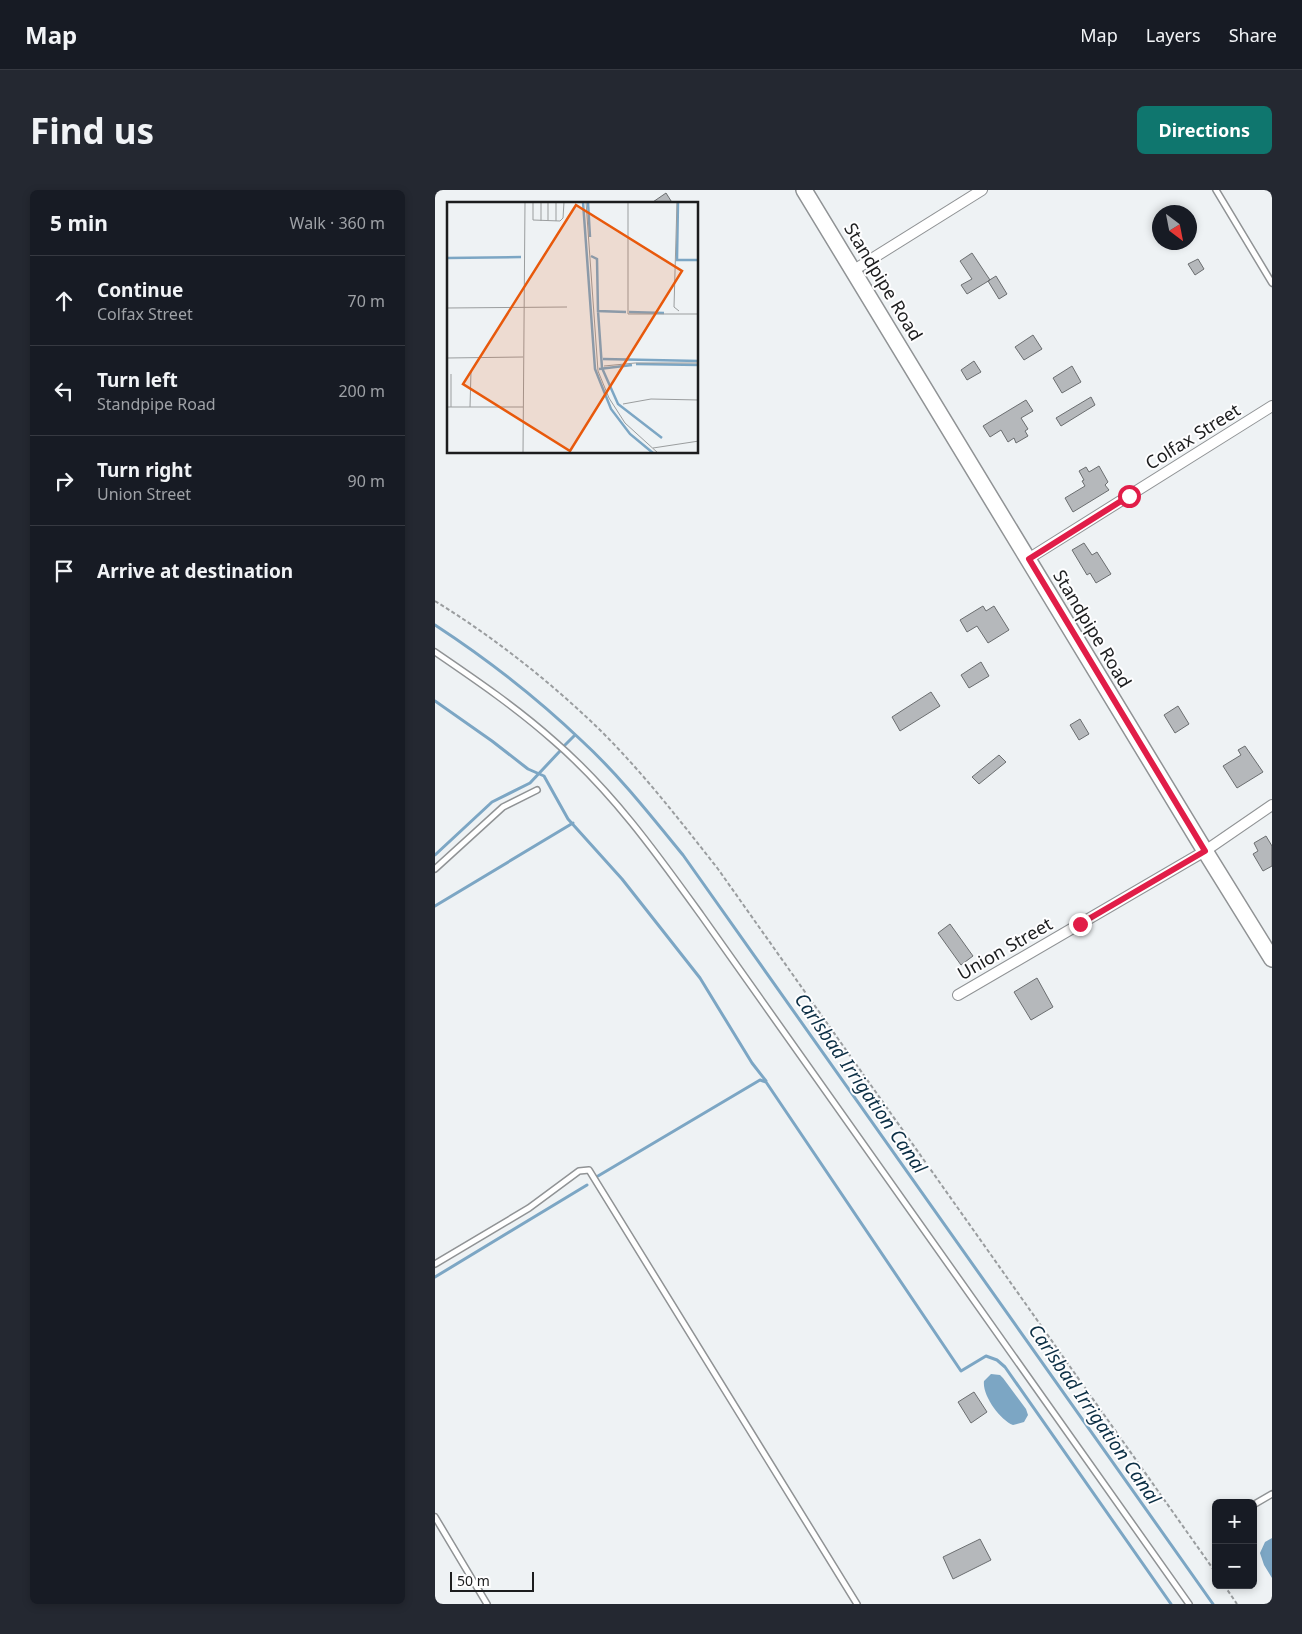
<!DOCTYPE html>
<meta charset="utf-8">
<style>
:root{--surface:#171b24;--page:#242831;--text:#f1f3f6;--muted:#9ea1a6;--line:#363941;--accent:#0f766e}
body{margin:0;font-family:"Noto Sans",sans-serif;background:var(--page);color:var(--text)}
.controls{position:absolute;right:15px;bottom:15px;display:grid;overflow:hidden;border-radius:8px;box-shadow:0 2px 8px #0003}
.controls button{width:45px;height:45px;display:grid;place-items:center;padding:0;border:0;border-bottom:1px solid var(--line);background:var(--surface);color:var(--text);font:25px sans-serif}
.compass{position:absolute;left:717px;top:15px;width:45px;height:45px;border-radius:50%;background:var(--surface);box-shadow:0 2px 8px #0003;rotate:148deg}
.scale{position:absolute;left:15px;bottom:12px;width:84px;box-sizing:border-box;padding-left:5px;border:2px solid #1c1d1e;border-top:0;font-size:14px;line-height:18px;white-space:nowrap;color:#1c1d1e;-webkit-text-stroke:4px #fefeff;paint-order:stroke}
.stop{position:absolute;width:15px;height:15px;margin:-11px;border:4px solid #e11d48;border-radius:50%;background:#fff}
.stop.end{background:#e11d48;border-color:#fff;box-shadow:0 1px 5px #0008}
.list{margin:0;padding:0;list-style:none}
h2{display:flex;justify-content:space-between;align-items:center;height:65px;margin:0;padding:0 20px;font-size:21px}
h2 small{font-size:16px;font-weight:400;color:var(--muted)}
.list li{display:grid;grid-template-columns:32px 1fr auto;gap:15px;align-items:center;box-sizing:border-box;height:90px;padding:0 20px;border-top:1px solid var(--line)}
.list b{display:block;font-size:19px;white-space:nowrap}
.list p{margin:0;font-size:16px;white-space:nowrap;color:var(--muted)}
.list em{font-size:16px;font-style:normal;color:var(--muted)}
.icon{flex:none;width:28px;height:28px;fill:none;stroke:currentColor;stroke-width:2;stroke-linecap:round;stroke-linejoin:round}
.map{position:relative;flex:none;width:837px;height:1414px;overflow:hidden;border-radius:8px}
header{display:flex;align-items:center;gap:30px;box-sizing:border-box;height:70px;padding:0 25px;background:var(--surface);border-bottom:1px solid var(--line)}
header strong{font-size:24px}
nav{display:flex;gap:28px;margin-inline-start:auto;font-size:18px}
.intro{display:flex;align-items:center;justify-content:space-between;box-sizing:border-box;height:120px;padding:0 30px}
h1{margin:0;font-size:35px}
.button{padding:12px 22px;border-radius:8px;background:var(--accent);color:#fff;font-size:18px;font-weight:700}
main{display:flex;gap:30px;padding:0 30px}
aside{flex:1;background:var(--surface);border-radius:8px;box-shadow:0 2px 8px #0003}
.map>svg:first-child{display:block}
.water{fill:#7ca6c4}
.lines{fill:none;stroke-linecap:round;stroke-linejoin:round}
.stream{stroke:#7ca6c4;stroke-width:3}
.building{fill:#b5b8bb;stroke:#6b6e70}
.lane-casing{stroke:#909395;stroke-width:8}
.street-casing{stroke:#909395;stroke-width:12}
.secondary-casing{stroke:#909395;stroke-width:18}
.path{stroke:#9a9d9f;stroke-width:2;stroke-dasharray:4 2.5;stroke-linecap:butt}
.lane{stroke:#fff;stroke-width:5}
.street{stroke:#fff;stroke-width:10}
.secondary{stroke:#fff;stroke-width:15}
.route{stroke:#e11d48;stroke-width:6}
.labels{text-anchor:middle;stroke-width:4;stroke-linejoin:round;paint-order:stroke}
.street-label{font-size:18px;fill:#1c1d1e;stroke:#fefeff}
.water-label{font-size:19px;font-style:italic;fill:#0c2f45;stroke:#fefeff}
.inset-river{fill:none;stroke:#7ca6c4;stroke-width:2.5}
.inset-road{fill:none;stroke:#9a9d9e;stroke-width:1}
.view{fill:#e8590c;fill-opacity:0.15;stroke:#e8590c;stroke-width:2.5}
.inset-edge{fill:none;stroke:#1c1d1e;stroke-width:2.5}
</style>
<header>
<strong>Map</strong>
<nav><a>Map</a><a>Layers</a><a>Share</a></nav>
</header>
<div class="intro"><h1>Find us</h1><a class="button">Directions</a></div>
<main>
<aside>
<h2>5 min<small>Walk · 360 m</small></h2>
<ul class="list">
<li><svg class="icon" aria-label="ahead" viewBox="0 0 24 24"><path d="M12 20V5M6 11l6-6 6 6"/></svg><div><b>Continue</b><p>Colfax Street</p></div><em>70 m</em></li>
<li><svg class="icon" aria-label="left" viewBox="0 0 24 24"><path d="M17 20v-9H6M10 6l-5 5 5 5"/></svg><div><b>Turn left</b><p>Standpipe Road</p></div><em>200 m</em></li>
<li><svg class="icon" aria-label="right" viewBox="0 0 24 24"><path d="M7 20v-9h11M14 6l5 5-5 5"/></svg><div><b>Turn right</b><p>Union Street</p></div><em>90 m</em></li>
<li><svg class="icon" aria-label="arrive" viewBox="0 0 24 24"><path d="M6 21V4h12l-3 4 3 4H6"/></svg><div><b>Arrive at destination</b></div></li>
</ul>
</aside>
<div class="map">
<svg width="837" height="1414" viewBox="0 0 837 1414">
<rect width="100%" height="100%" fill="#eef2f4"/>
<path class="water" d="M 556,1184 L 565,1185 L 568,1188 L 591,1219 L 593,1225 L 589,1232 L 578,1235 C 565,1230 547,1205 549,1191 Z
M 837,1348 L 837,1388 L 829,1375 L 825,1363 L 830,1352 Z"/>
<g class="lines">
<path class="stream" d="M 0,435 C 52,469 102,508 147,551 C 184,585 216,626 248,665 L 778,1414
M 0,511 L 57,551 L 93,579 L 109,586 L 133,629 L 187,689 L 265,788 L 317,873 L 331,891
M 130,555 L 140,545
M 0,665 L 57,612 L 95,593 L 125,561
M 0,716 L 138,633
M 163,986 L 325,890 L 331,892 L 526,1181 L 551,1166 L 562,1170 L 570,1177 L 736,1414
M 0,1087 L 152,995"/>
</g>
<path class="building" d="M 231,3 L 238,14 L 215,14 Z
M 537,63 L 555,90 L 532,104 L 526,95 L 537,89 L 525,71 Z
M 763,69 L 769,79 L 760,85 L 753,74 Z
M 561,86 L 572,104 L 564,109 L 553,91 Z
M 598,145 L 607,159 L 589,170 L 580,157 Z
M 539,171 L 546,182 L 532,190 L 526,180 Z
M 637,176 L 646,192 L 627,203 L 618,188 Z
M 656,207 L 660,215 L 626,236 L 621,228 Z
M 591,210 L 598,221 L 586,228 L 593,239 L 590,241 L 593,246 L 581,253 L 579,248 L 573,252 L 566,240 L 555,247 L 548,236 Z
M 664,276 L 673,292 L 670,295 L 674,300 L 638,322 L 630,308 L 650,296 L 647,291 L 649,290 L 644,281 L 651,277 L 654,282 Z
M 649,353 L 657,365 L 662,362 L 676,384 L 661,393 L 655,383 L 652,385 L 637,360 Z
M 548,416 L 551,421 L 559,416 L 574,440 L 553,453 L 542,436 L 532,442 L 525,430 Z
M 546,472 L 554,486 L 534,498 L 526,485 Z
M 496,502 L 505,516 L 465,541 L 457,527 Z
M 743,516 L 754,534 L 740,543 L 729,525 Z
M 645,529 L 654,544 L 644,550 L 635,535 Z
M 810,556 L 828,582 L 802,598 L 788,576 L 806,565 L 803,560 Z
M 564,565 L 571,572 L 544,594 L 537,587 Z
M 831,646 L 837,656 L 837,676 L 828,681 L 818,664 L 823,661 L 819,653 Z
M 515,734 L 538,766 L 526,775 L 503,743 Z
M 602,788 L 618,817 L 596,830 L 579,802 Z
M 539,1202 L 552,1222 L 536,1233 L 523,1212 Z
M 545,1349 L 556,1370 L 518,1389 L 508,1367 Z"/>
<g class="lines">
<defs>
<path id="lane" d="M 781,0 L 837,93
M 0,462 C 41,490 82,518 119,551 C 177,601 222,664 266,725 L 754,1414
M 0,679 L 68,617 L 102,600
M 0,1074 L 94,1018 L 144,981 L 154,980 L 422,1414
M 818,1315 L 837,1304
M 0,1327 L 52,1414"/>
<path id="street" d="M 419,80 L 547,0
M 593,369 L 837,216
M 523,805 L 770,661 L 837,615"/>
<path id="secondary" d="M 369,0 L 770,661 L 837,769"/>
</defs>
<use href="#lane" class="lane-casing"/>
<use href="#street" class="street-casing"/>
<use href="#secondary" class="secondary-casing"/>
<path class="path" d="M 0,411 C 60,448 117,493 167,542 C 210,585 246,632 283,679 L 781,1383
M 789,1395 L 802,1414"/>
<use href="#lane" class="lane"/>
<use href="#street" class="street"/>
<use href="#secondary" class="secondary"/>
</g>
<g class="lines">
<path class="route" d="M 645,734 L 770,661 L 594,369 L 694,306"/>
</g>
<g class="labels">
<g class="street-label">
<text transform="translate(448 92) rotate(59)" y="6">Standpipe Road</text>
<text transform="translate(758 247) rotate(-32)" y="6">Colfax Street</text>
<text transform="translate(657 439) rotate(59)" y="6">Standpipe Road</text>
<text transform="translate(570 759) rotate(-30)" y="6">Union Street</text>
</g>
<g class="water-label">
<text transform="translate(426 893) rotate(55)" y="7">Carlsbad Irrigation Canal</text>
<text transform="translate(660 1224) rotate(55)" y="7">Carlsbad Irrigation Canal</text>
</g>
</g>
<g transform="translate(12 12)">
<rect width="251" height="251" fill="#eef2f4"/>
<path class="inset-river" d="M 136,0 L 148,167 L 164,207 L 183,232 L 206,251M 141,0 L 143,35M 231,0 L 230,58 L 252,58M 144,54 L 150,57 L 151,109 L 179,110M 0,56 L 74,55M 151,109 L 155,166 L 171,202 L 215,236M 182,110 L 217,111M 156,157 L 252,159M 189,162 L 252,163M 152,167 L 185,163"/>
<path class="inset-road" d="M 86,0 L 86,18 L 113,19 L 116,16 L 117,0M 101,0 L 101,19M 139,0 L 151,169 L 162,196 L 178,221 L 211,251M 181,0 L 181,112 L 252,112M 230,0 L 227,105 L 232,109M 94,19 L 94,0M 109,19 L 109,0M 0,106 L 120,105M 0,156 L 76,155M 157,164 L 188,161 L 252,161M 4,172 L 4,205M 176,202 L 204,197 L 252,198M 0,205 L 76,205M 23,205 L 24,169M 206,246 L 252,239M 76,251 L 78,0"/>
<path class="view" d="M 129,3 L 235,69 L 123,249 L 16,182 Z"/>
<rect width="251" height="251" class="inset-edge"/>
</g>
</svg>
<div class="controls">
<button>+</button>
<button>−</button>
</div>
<svg class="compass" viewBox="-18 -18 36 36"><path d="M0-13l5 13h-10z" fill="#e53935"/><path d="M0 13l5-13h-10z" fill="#9ea1a6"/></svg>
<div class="scale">50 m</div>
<div class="stop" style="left:694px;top:306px"></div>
<div class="stop end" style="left:645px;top:734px"></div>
</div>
</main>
